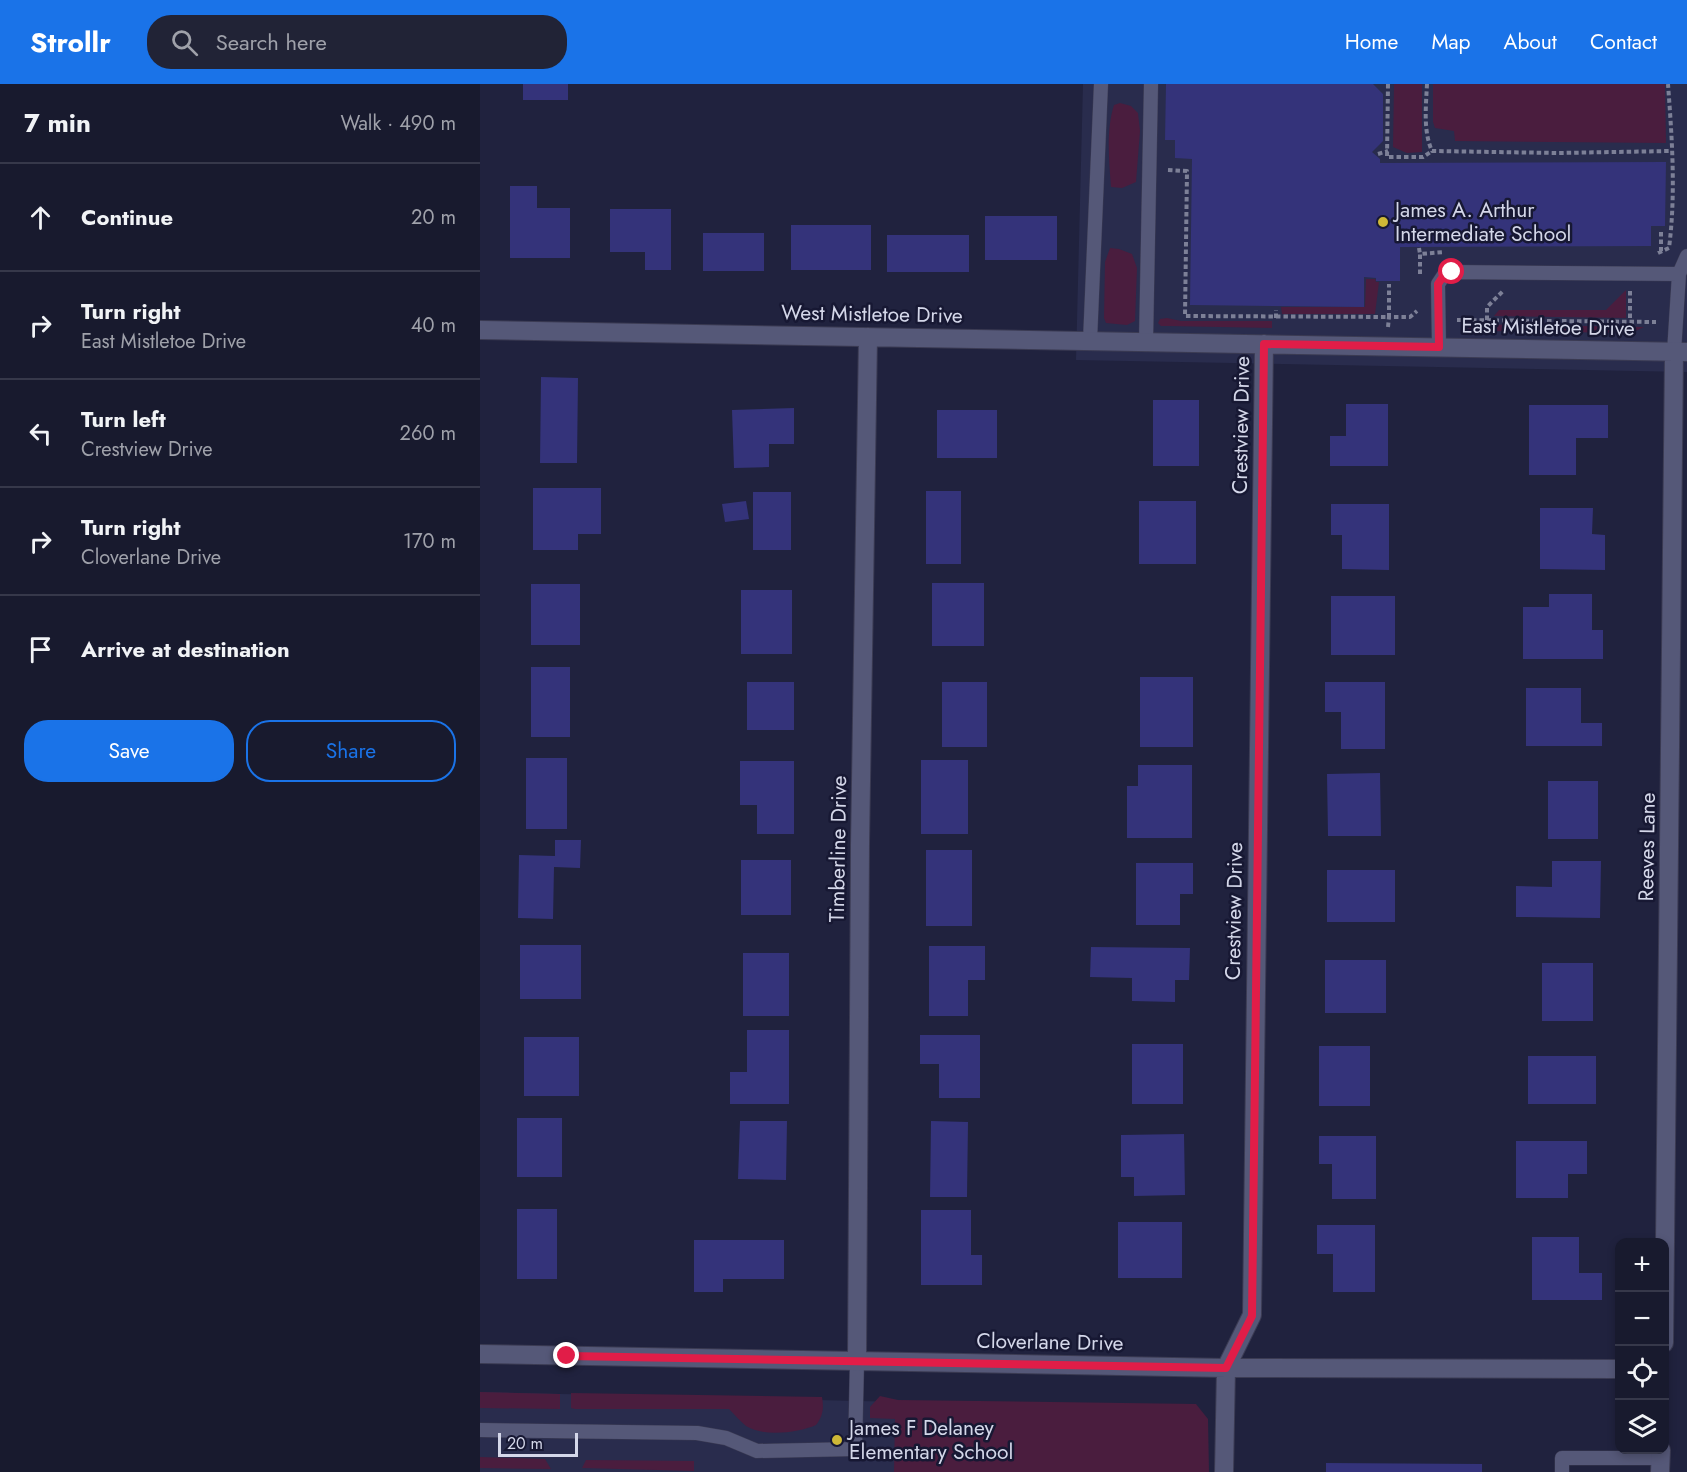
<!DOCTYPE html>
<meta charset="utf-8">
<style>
:root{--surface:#181a2e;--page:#212336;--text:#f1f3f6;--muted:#9fa1aa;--line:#36384a;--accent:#1a73e8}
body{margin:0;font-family:Jost,sans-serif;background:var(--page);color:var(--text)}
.controls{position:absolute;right:18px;bottom:18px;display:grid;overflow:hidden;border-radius:12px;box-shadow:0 3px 9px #0003}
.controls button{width:54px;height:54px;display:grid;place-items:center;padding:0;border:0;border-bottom:2px solid var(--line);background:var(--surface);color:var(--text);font:30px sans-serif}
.scale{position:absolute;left:18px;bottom:15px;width:80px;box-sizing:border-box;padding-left:6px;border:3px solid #d4d7e9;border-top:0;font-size:16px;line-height:21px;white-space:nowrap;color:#d4d7e9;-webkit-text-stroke:4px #171833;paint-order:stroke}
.stop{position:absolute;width:18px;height:18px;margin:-14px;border:4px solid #e11d48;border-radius:50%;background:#fff}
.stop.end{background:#e11d48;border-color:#fff;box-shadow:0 2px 6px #0008}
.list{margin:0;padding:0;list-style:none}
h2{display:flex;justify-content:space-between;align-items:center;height:78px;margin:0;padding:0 24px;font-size:26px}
h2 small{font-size:20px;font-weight:400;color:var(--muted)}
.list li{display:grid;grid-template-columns:39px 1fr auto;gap:18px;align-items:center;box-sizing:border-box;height:108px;padding:0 24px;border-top:2px solid var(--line)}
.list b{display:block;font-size:22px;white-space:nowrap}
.list p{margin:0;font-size:20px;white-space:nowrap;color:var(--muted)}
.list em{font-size:20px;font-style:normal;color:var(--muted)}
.actions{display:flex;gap:12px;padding:18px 24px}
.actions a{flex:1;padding:14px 0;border:2px solid var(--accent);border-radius:24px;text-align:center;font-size:21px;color:var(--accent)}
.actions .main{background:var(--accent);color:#fff}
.icon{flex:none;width:33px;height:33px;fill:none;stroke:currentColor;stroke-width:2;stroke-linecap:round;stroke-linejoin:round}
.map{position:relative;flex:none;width:1207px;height:1388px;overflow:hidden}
header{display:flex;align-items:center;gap:36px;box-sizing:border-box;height:84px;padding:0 30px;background:var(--accent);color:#fff}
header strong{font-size:28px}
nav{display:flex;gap:33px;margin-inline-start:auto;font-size:21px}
.search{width:420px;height:54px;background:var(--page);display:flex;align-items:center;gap:15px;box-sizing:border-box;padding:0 21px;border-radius:24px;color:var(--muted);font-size:22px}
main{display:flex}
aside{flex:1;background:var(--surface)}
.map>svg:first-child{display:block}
.built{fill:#292c4d}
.green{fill:#4a1d3e}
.building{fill:#34337a}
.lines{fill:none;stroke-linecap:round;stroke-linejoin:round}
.lane-casing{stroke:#3b3b53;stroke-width:15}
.street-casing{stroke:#3b3b53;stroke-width:20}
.path{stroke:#7d8097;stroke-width:4;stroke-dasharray:4.5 3;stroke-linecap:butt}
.lane{stroke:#555878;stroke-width:14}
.street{stroke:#555878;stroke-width:18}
.route{stroke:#e11d48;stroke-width:8}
.poi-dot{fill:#ceb837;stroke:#171833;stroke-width:2}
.labels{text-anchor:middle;stroke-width:5;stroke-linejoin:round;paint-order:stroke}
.poi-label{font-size:21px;fill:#d4d7e9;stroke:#171833;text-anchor:start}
.street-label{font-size:21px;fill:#d4d7e9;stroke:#171833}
</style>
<header>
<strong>Strollr</strong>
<div class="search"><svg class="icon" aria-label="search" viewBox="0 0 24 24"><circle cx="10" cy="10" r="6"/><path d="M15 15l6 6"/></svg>Search here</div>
<nav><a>Home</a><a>Map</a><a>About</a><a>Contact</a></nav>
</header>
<main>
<aside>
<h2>7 min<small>Walk · 490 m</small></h2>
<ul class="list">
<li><svg class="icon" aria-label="ahead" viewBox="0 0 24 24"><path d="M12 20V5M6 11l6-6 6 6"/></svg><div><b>Continue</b></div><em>20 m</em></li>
<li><svg class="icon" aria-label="right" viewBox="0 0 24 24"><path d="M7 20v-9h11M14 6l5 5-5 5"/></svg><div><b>Turn right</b><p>East Mistletoe Drive</p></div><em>40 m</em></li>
<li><svg class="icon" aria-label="left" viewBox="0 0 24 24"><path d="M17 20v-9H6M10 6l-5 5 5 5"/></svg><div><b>Turn left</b><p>Crestview Drive</p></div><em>260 m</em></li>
<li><svg class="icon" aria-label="right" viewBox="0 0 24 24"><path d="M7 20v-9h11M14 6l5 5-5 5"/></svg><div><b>Turn right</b><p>Cloverlane Drive</p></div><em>170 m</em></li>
<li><svg class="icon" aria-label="arrive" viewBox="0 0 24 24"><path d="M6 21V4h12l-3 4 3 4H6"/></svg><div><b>Arrive at destination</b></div></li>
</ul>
<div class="actions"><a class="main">Save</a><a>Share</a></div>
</aside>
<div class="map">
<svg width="1207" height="1388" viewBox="0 0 1207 1388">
<rect width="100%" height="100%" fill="#20223e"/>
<path class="built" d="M 603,0 L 1207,0 L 1207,288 L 596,276 Z
M 0,1308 L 714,1325 L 714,1388 L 0,1388 Z"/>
<path class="green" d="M 914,0 L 942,0 L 942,68 L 927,69 L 913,63 Z
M 953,0 L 1185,0 L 1186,59 L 975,57 L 974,47 L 955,44 L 953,38 Z
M 640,19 L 651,22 L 658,29 L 660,47 L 656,98 L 642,104 L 631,103 C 629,76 626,46 634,21 Z
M 630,164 L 639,165 L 652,170 L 657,184 L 655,237 L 647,241 L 626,239 L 624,234 L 625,178 Z
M 886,195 L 895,195 L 896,198 L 899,198 L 895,230 L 802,230 L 801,223 L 885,223 Z
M 1146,206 L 1146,234 L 1014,232 L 1019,226 L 1126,226 Z
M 687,234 L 701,237 L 792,237 L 792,244 L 689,242 L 681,242 L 678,239 L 680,235 Z
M 982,240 L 1164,243 L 1151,249 L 1006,247 C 997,247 988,247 982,240 Z
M 0,1308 L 80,1310 L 80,1325 L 0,1324 Z
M 91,1309 L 342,1313 C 344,1324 343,1332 336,1341 C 318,1349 283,1353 266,1342 C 260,1337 255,1331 249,1325 L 95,1325 L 91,1324 Z
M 400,1312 L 418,1316 L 716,1320 L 728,1335 L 729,1388 L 414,1388 L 415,1335 L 390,1334 L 390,1323 Z
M 0,1373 L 65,1375 L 71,1385 L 0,1384 Z
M 106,1376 L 214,1377 L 214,1387 L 102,1384 Z"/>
<path class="building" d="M 43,0 L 88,0 L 88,16 L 43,16 Z
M 686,0 L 893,0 L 903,10 L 903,57 L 892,68 L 900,75 L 900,79 L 1186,78 L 1185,142 L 1171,142 L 1171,162 L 920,163 L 920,197 L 896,197 L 896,194 L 884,193 L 884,223 L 710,221 L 712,75 L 695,74 L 695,56 L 685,56 Z
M 30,102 L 57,102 L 57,124 L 90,124 L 90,174 L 30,174 Z
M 130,125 L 191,125 L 191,186 L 165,186 L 165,168 L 130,168 Z
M 505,132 L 577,132 L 577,176 L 505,176 Z
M 311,141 L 391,141 L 391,186 L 311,186 Z
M 223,149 L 284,149 L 284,187 L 223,187 Z
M 407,151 L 489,151 L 489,188 L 407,188 Z
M 61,293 L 98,294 L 97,379 L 60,379 Z
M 673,316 L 719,316 L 719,382 L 673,382 Z
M 866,320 L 908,320 L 908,382 L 850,382 L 850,352 L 866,352 Z
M 1049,321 L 1128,321 L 1128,354 L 1096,354 L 1096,391 L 1049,391 Z
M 314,324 L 314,360 L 289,360 L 289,383 L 254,384 L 252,326 Z
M 457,326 L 517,326 L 517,374 L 457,374 Z
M 53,404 L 121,404 L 121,450 L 98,450 L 98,466 L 53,466 Z
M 446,407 L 481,407 L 481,480 L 446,480 Z
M 273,408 L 311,408 L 311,466 L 273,466 Z
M 266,417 L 269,435 L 245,438 L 242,420 Z
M 659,417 L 716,417 L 716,480 L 659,480 Z
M 851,420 L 909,420 L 909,486 L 862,485 L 862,451 L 851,451 Z
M 1060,424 L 1113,424 L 1112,450 L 1125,451 L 1125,486 L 1060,485 Z
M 452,499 L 504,499 L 504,562 L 452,562 Z
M 51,500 L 100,500 L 100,561 L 51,561 Z
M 261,506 L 312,506 L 312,570 L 261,570 Z
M 1069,510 L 1112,510 L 1112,546 L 1123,546 L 1123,575 L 1043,575 L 1043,523 L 1069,523 Z
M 851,512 L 915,512 L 915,571 L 851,571 Z
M 51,583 L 90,583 L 90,653 L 51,653 Z
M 660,593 L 713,593 L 713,663 L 660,663 Z
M 267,598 L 314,598 L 314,646 L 267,646 Z
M 462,598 L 507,598 L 507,663 L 462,663 Z
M 845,598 L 905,598 L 905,665 L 861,665 L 861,628 L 845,628 Z
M 1046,604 L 1101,604 L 1101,639 L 1122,639 L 1122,662 L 1046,662 Z
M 46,674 L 87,674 L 87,745 L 46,745 Z
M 441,676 L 488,676 L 488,750 L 441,750 Z
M 260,677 L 314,677 L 314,750 L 277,750 L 277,721 L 260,721 Z
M 658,681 L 712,681 L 712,754 L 647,754 L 647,702 L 658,702 Z
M 900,689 L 901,752 L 848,752 L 847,690 Z
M 1068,697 L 1118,697 L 1118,755 L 1068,755 Z
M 75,756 L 101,756 L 100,784 L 74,783 L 73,835 L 38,834 L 39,771 L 75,772 Z
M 446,766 L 492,766 L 492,842 L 446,842 Z
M 261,776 L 311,776 L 311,831 L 261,831 Z
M 1072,777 L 1121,777 L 1120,834 L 1036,833 L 1036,802 L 1072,803 Z
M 656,779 L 713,779 L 713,810 L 700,810 L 700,841 L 656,841 Z
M 847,786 L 915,786 L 915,838 L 847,838 Z
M 40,861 L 101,861 L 101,915 L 40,915 Z
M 449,862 L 505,862 L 505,896 L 488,896 L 488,932 L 449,932 Z
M 611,863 L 710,864 L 709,896 L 695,896 L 695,918 L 652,917 L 652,894 L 610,893 Z
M 263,869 L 309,869 L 309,932 L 263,932 Z
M 845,876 L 906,876 L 906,929 L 845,929 Z
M 1062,879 L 1113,879 L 1113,937 L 1062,937 Z
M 267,946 L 309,946 L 309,1020 L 250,1020 L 250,988 L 267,988 Z
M 440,951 L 500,951 L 500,1014 L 459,1014 L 459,980 L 440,980 Z
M 44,953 L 99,953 L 99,1012 L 44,1012 Z
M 652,960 L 703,960 L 703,1020 L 652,1020 Z
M 839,962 L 890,962 L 890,1022 L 839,1022 Z
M 1048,972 L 1116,972 L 1116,1020 L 1048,1020 Z
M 37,1034 L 82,1034 L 82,1093 L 37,1093 Z
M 260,1037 L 307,1037 L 306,1096 L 258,1095 Z
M 451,1037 L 488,1038 L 487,1113 L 450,1113 Z
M 704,1050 L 705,1111 L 654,1112 L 654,1093 L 641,1093 L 641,1051 Z
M 839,1052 L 896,1052 L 896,1115 L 852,1115 L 852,1080 L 839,1080 Z
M 1036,1057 L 1107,1057 L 1107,1090 L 1088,1090 L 1088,1114 L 1036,1114 Z
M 37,1125 L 77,1125 L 77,1195 L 37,1195 Z
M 441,1126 L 491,1126 L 491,1171 L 502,1171 L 502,1201 L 441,1201 Z
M 638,1138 L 702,1138 L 702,1194 L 638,1194 Z
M 837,1141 L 895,1141 L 895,1208 L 853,1208 L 853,1170 L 837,1170 Z
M 1052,1153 L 1099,1153 L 1099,1189 L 1122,1189 L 1122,1216 L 1052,1216 Z
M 214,1156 L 304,1156 L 304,1195 L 243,1195 L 243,1208 L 214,1208 Z
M 846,1379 L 1002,1380 L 1002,1388 L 846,1388 Z"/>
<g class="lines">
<defs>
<path id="lane" d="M 610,257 L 621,0
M 666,258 L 671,0
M 959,263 L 958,200 L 964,191 L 972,188 L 1199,190
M 1194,268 L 1199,190 L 1207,172
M 0,1346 L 217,1349 L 246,1354 L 277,1367 L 375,1365 L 377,1278
M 1082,1388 L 1082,1374 L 1180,1374"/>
<path id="street" d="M 0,246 L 1207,268
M 1184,1259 L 1194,268
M 0,1270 L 746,1284 L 1140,1285
M 377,1278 L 380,761 L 388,253
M 744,1388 L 746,1284 L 772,1231 L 784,260
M 1180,1388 L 1181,1366"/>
</defs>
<use href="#lane" class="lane-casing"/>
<use href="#street" class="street-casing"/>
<path class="path" d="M 908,0 L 907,73 L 943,73 L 952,67
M 947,0 C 946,22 943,47 952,67 L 1078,69 L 1191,67
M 898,70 L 908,67
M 688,86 L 707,87 L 705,232 L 909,233 L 909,200
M 1181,148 L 1181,167
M 939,164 L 940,170
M 1178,169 L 1189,164 C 1196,110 1192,54 1188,0
M 940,190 L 940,170 L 964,168
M 1150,207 L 1150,237
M 796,234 L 796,226
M 977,236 L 1176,238
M 1007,236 L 1007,223 L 1023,207
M 908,243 L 909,233 L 930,233 L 937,227"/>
<use href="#lane" class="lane"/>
<use href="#street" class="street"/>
</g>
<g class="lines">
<path class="route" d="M 87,1272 L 746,1284 L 772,1232 L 784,260 L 959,263 L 958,200 L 964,191 L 972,188"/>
</g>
<g class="poi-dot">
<circle cx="903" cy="138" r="6"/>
<circle cx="357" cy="1356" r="6"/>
</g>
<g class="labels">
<g class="poi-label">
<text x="915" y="133">James A. Arthur<tspan x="915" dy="24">Intermediate School</tspan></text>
<text x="369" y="1351">James F Delaney<tspan x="369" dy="24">Elementary School</tspan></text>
</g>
<g class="street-label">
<text transform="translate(392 230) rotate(1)" y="7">West Mistletoe Drive</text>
<text transform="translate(1068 243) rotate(1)" y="7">East Mistletoe Drive</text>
<text transform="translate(761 341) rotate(-89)" y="7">Crestview Drive</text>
<text transform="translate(1167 763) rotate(-89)" y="7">Reeves Lane</text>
<text transform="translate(358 765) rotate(-89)" y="7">Timberline Drive</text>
<text transform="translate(754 827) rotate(-89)" y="7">Crestview Drive</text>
<text transform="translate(570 1258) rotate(1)" y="7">Cloverlane Drive</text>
</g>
</g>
</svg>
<div class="controls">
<button>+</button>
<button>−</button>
<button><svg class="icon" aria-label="locate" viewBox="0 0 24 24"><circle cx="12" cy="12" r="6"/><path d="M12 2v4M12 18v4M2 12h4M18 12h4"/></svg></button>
<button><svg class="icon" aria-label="layers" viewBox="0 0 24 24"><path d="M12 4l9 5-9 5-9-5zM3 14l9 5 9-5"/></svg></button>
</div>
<div class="scale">20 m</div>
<div class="stop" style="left:972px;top:188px"></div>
<div class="stop end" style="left:87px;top:1272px"></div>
</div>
</main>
